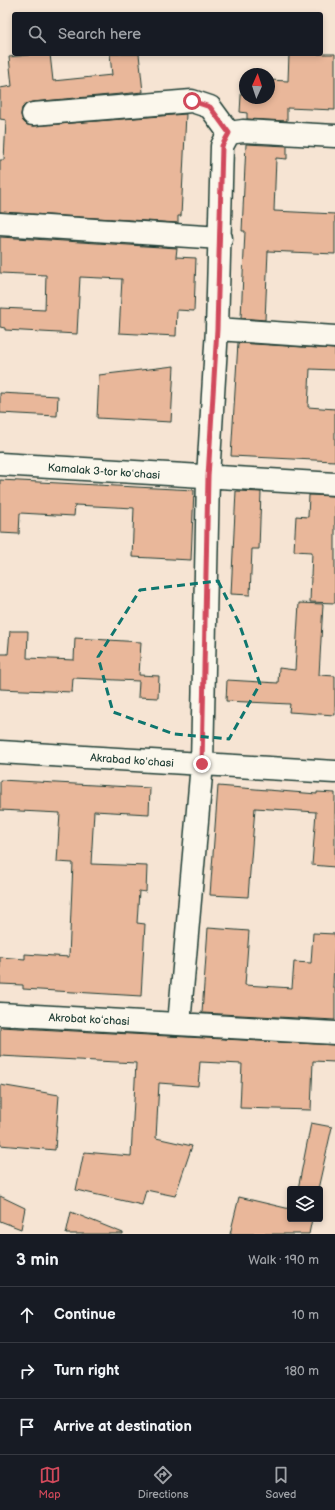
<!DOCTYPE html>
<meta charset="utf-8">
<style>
:root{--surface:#171b24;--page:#242831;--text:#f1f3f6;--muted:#9ea1a6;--line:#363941;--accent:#d1495b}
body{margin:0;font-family:"Balsamiq Sans",sans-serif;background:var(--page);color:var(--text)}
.controls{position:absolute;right:12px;bottom:12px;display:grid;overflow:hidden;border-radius:4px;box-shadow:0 2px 6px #0003}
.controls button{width:36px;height:36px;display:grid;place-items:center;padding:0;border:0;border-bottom:1px solid var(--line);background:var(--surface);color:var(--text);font:20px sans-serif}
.compass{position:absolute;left:239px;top:68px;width:36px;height:36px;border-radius:50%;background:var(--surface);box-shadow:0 2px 6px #0003;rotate:3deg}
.stop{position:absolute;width:12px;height:12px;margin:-9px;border:3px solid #d1495b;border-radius:50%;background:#fff}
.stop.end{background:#d1495b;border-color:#fff;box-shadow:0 1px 4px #0008}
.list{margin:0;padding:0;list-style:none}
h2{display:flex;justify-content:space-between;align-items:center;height:52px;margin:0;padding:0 16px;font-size:17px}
h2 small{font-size:13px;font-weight:400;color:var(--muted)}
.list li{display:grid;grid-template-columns:26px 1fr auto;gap:12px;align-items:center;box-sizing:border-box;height:56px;padding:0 16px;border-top:1px solid var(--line)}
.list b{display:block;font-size:15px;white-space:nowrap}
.list em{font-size:13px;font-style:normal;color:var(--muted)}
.icon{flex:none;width:22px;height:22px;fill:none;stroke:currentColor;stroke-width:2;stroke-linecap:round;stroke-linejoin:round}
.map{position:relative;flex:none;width:335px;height:1234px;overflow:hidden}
.search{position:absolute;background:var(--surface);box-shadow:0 2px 6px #0003;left:12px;right:12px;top:12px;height:44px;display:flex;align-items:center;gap:10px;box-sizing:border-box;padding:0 14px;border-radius:4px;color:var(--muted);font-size:15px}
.sheet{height:220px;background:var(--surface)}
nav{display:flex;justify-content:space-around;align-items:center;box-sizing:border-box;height:56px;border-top:1px solid var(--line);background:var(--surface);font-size:11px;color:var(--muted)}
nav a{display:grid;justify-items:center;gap:2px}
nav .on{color:var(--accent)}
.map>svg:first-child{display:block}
.building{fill:#e9b79a;stroke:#1f3d34}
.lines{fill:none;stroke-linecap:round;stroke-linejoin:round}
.minor-casing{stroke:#1f3d34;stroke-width:25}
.minor{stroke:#fbf7ec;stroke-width:22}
.route{stroke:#d1495b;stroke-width:5}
.marked{fill:none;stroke:#0f766e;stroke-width:3;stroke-dasharray:8 5;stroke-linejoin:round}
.labels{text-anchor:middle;stroke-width:3.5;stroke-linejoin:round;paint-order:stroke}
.street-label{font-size:11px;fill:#1f3d34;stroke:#fbf7ec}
</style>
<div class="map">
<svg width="335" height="1234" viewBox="0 0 335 1234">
<rect width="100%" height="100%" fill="#f6e4d3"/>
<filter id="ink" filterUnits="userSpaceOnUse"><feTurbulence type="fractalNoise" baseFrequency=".025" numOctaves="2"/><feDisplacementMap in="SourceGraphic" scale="8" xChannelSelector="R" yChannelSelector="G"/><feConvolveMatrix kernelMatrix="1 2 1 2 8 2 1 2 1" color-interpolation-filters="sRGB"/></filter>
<g filter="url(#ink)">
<path class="building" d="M 29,54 L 50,54 L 53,81 L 112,75 L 110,54 L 139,54 L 143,92 L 32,102 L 26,104 L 22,108 L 21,115 L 23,121 L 27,125 L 34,126 L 186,114 L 181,216 L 178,216 L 178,223 L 0,212 L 0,160 L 4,160 L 6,120 L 0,119 L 0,88 L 12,86 L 9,57 L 29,55 Z
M 289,54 L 335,54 L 335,110 L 287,108 L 287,121 L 247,119 L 247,113 L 240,112 L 242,80 L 245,80 L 245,98 L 269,98 L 269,80 L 288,81 Z
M 246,144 L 287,146 L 287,159 L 276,158 L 274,211 L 335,214 L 335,254 L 268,251 L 265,320 L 241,318 L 245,231 L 242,231 Z
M 0,237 L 177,248 L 176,257 L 196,258 L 194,311 L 177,310 L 176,336 L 119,333 L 122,279 L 80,277 L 77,334 L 5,330 L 5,328 L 0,327 L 0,308 L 45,310 L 46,275 L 0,273 Z
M 238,343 L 335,349 L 335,370 L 310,369 L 308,407 L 335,409 L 335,461 L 231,456 Z
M 174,366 L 171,422 L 97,418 L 99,375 Z
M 0,393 L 58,396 L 57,416 L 0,413 Z
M 0,480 L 194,490 L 191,560 L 132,557 L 134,508 L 75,505 L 74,516 L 20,513 L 19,534 L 0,533 Z
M 236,491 L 261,492 L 259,549 L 252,549 L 250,595 L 231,594 Z
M 309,495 L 335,496 L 335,603 L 310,602 L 312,552 L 294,551 L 296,516 L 308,517 Z
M 299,603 L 323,604 L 319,675 L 335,676 L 335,715 L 289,712 L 290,704 L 226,701 L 227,680 L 278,683 L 279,668 L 295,670 Z
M 10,631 L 28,631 L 27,658 L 74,660 L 75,638 L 141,642 L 139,675 L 159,676 L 158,698 L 138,697 L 139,681 L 73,678 L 72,692 L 0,689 L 0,654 L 8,654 Z
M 0,780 L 150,788 L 149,814 L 94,811 L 91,864 L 147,866 L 146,892 L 139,891 L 137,923 L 145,924 L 141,996 L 23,989 L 23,985 L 0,984 L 0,957 L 25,959 L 25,954 L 69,957 L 73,863 L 57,862 L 60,813 L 0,810 Z
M 218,786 L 317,794 L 317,792 L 335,793 L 335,867 L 312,865 L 316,812 L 255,808 L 248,897 L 210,895 Z
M 208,928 L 249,931 L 245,985 L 292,988 L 294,962 L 311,963 L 313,933 L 335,934 L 333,987 L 335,987 L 335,1020 L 202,1013 Z
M 0,1027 L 335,1045 L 335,1062 L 313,1061 L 311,1110 L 240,1108 L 242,1064 L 200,1062 L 198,1086 L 159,1083 L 156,1138 L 192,1146 L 175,1196 L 146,1190 L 142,1205 L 76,1190 L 84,1152 L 131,1156 L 136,1063 L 0,1056 Z
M 0,1085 L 59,1095 L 55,1150 L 0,1145 Z
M 311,1123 L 332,1127 L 318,1189 L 298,1189 Z
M 0,1196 L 25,1208 L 21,1229 L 0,1221 Z
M 239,1197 L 290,1209 L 290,1219 L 312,1219 L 309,1234 L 230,1234 Z
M 71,1212 L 123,1233 L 123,1234 L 66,1234 Z"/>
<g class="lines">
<defs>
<path id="minor" d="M 33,114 L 192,101 L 210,107 L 229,133
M 0,224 L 221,238
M 217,329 L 335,337
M 0,464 L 335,484
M 0,752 L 335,772
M 0,1014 L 335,1033
M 179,1024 L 202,764 L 208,477 L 217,329 L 222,146 L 229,133 L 243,131 L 335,136"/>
</defs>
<use href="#minor" class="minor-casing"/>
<use href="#minor" class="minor"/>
</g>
</g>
<g class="lines" filter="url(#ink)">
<path class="route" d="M 192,101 L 210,107 L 229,133 L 222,146 L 217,329 L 208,477 L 202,764"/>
</g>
<path class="marked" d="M 218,581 L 239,623 L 260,684 L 229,739 L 174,734 L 113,712 L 98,657 L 140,590 Z"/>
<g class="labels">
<g class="street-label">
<text transform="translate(104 471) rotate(4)" y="4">Kamalak 3-tor koʻchasi</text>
<text transform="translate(132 760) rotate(4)" y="4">Akrabad koʻchasi</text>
<text transform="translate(89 1019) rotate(3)" y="4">Akrobat koʻchasi</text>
</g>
</g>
</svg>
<div class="controls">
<button><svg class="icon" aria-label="layers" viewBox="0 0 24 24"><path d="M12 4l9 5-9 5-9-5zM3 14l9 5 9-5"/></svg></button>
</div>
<svg class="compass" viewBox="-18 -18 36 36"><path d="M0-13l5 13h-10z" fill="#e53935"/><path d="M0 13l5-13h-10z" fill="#9ea1a6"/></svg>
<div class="stop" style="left:192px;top:101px"></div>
<div class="stop end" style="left:202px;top:764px"></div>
<div class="search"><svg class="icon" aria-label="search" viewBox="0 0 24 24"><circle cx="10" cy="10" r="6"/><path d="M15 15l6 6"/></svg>Search here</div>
</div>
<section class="sheet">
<h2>3 min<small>Walk · 190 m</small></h2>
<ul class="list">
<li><svg class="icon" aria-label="ahead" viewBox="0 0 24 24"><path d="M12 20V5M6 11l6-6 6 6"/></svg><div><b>Continue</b></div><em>10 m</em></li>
<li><svg class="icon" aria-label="right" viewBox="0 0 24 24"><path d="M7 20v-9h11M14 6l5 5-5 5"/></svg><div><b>Turn right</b></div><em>180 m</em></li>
<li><svg class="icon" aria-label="arrive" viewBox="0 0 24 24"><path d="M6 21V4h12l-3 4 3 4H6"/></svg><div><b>Arrive at destination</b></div></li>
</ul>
</section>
<nav>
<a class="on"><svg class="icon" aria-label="map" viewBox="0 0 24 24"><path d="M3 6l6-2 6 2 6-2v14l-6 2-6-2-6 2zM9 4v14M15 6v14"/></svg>Map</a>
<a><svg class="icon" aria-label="directions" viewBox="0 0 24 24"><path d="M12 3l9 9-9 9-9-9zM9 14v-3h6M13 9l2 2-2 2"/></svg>Directions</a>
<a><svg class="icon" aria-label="saved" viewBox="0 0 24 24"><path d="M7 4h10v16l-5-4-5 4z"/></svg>Saved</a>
</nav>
